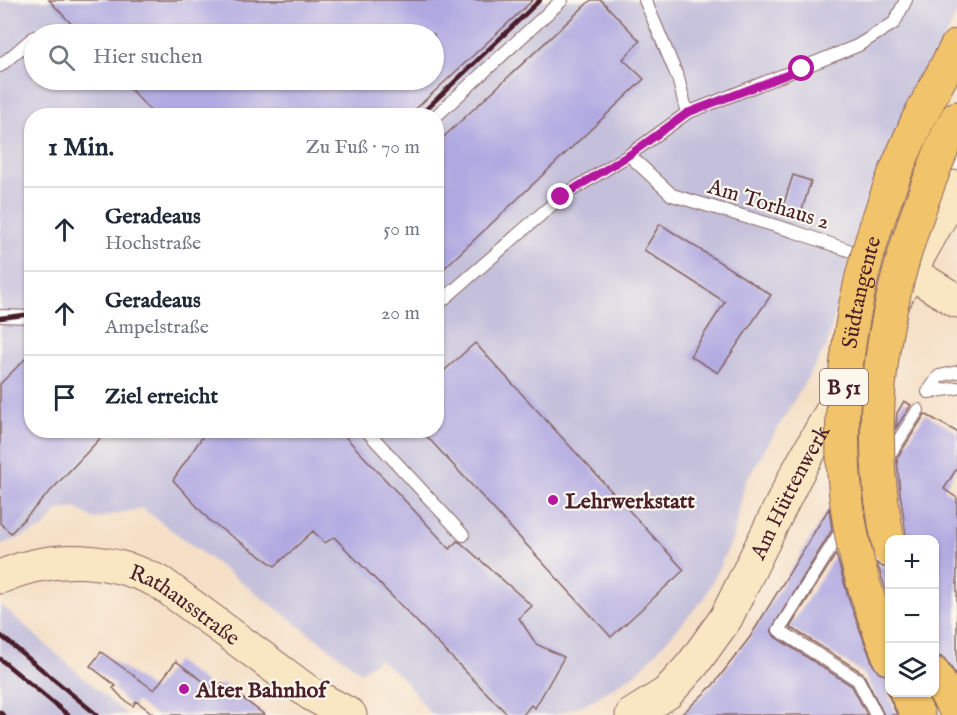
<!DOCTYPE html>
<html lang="de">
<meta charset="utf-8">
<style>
:root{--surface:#fff;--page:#f2f2f3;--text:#1f2937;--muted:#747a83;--line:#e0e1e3}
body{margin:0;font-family:"IM FELL English",serif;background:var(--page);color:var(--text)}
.controls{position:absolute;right:18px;bottom:18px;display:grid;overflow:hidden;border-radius:12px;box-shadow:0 2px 4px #0004}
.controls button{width:54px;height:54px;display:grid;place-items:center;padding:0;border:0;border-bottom:2px solid var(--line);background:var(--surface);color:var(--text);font:30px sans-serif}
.stop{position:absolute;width:18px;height:18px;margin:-14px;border:4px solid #b5179e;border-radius:50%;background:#fff}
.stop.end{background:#b5179e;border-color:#fff;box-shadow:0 2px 6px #0008}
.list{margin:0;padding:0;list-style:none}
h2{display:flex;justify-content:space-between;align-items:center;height:78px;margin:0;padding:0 24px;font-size:26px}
h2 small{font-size:20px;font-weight:400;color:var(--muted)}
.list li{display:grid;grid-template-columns:39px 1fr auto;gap:18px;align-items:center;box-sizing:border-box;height:84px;padding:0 24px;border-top:2px solid var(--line)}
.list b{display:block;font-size:22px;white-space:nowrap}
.list p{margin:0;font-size:20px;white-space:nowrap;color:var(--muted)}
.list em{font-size:20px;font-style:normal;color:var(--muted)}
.icon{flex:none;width:33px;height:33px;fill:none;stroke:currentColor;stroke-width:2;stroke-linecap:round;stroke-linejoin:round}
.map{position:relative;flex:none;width:957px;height:715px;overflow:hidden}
.search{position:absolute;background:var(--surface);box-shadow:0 2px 4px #0004;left:24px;top:24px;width:420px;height:66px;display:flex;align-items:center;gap:15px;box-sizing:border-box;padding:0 21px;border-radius:33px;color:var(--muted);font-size:22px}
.panel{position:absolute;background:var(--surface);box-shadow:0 2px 4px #0004;left:24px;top:108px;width:420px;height:330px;border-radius:24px}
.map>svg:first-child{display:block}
.industrial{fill:#c4c0db;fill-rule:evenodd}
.building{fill:#b0a9e1}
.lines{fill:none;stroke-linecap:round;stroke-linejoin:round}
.service-casing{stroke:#866362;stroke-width:14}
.secondary-casing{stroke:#866362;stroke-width:35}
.primary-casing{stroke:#866362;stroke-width:35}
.service{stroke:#fff;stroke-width:12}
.secondary{stroke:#f9e7c3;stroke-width:33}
.primary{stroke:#f1c36a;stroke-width:33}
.rail{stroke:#4a1f2b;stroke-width:4.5}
.primary-bridge-casing{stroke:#866362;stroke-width:35;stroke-linecap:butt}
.primary-bridge{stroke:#f1c36a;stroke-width:33}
.route{stroke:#b5179e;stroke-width:8}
.poi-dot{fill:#b5179e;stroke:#fbf7ec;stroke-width:2}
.labels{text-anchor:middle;stroke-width:4.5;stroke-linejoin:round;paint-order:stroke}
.shield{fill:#fbf7ec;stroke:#7f6065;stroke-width:1.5}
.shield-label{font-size:21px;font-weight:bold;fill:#4a1f2b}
.street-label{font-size:22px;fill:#4a1f2b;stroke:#fbf7ec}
.poi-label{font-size:22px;font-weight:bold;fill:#4a1f2b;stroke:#fbf7ec;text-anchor:start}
</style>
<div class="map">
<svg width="957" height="715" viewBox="0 0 957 715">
<rect width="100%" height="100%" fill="#fbf7ec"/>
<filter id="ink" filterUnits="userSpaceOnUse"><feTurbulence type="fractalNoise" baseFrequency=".0167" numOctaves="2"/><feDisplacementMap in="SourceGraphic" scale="12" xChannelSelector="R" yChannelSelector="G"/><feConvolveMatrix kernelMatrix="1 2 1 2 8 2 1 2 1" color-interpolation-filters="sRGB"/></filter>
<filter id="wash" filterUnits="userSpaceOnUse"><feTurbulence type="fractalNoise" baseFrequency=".008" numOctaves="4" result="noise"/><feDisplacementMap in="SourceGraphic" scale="24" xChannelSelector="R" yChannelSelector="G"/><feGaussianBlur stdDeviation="1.35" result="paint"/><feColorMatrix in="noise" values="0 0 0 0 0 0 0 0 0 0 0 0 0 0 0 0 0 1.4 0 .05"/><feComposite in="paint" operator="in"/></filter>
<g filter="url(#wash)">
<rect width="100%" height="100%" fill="#f5e0c7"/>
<path class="industrial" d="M 0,0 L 957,0 L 957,13 L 859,224 L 827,345 L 745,483 L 733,538 L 704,599 L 638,672 L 590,702 L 555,715 L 432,715 L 401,676 L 379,659 L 361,672 L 142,508 L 95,519 L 76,508 L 58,510 L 44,528 L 0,545 ZM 34,34 L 434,34 L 434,80 L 34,80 ZM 32,116 L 436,116 L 436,430 L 32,430 Z
M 0,604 L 84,678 L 127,715 L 0,715 Z"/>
<g id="blocks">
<path class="building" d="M 49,0 L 533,0 L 408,116 L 155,116 L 122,80 L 434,80 L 434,34 L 81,34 Z
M 591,0 L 601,0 L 640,41 L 623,59 L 644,79 L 436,276 L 436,144 Z
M 793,175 L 811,181 L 801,213 L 783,206 Z
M 660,224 L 771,295 L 718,373 L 690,356 L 725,302 L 644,250 Z
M 475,343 L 684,570 L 611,637 L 421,430 L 436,430 L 436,378 Z
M 32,352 L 32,430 L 108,430 L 11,533 L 0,523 L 0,384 Z
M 904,401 L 911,405 L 896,428 L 897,413 Z
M 925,414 L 957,432 L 957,468 L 944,489 L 957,498 L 957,676 L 944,658 L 934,655 L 934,540 L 907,540 L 900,493 L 897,458 Z
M 207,430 L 339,430 L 450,549 L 457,541 L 461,543 L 532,606 L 519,618 L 536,644 L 564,657 L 535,708 L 531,705 L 523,715 L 508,715 L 334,537 L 325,543 L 313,531 L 275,566 L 211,522 L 173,480 Z
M 829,508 L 832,530 L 771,630 L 775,637 L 852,686 L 867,715 L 681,715 L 713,685 L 750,637 Z
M 836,554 L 850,603 L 873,665 L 879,673 L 890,676 L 887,692 L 897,715 L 884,715 L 863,673 L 790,627 Z
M 877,563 L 883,567 L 890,568 L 890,603 Z
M 101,652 L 154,690 L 176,661 L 216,691 L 222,683 L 265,715 L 155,715 L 136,701 L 133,706 L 123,699 L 113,688 L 116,686 L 90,666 Z"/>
</g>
</g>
<g filter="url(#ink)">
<use href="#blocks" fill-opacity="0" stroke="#866362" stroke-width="1.5"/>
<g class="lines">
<defs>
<path id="service" d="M 645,0 L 678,78 L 687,113
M 0,66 L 34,37
M 436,116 L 562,0
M 629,155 L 672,195 L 793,231 L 900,268
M 436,306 L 561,197 L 629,155 L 687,113 L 857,46 L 894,23 L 906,0
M 0,316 L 32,317
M 928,392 L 939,376 L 957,372
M 928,392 L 957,388
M 366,430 L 463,535
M 886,460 L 918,410
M 843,528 L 779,630 L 858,680 L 876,715"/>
<g id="secondary">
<path d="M 910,272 L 957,301"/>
<path id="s1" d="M 0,577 C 53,554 110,557 161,583 L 311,694 L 350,715"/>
<path id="s2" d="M 632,715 L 667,693 L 693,664 L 726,618 L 795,477 L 957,187"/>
</g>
<path id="primary" d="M 917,122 L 957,46
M 947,137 L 957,118
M 934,674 L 957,712
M 906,692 L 918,715"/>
</defs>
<use href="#service" class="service-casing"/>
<use href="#secondary" class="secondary-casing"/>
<use href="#primary" class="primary-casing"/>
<use href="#service" class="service"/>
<use href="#secondary" class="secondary"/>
<use href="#primary" class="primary"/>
<path class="rail" d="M 419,116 L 540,0
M 0,318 L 32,314
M 0,635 L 97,715
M 0,659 L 68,715
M 0,712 L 3,715"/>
<defs>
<g id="primary-bridge">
<path d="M 890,550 C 858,401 889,275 947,137"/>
<path id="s3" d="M 890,658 C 874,618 860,578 852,537 C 830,420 848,299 889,189 C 897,166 908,144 917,122"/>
</g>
</defs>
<use href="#primary-bridge" class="primary-bridge-casing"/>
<use href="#primary-bridge" class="primary-bridge"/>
</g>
</g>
<g class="lines" filter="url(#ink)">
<path class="route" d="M 561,197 L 629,155 L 687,113 L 802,69"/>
</g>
<g class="poi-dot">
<circle cx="553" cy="500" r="6"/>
<circle cx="184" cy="689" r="6"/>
</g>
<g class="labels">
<rect class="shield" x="820" y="369" width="48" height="36" rx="4.5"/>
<g class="shield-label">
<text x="844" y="394">B 51</text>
</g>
<g class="street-label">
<text transform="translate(769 203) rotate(17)" y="8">Am Torhaus 2</text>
<text dy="8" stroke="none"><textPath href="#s3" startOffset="374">Südtangente</textPath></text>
<text dy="8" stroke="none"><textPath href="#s2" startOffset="278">Am Hüttenwerk</textPath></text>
<text dy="8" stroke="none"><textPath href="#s1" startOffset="198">Rathausstraße</textPath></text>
</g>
<g class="poi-label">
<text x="565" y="508">Lehrwerkstatt</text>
<text x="196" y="697">Alter Bahnhof</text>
</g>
</g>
</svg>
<div class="controls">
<button>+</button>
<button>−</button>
<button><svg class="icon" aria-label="layers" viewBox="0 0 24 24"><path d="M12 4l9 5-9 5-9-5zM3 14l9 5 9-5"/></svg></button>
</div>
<div class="stop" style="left:802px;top:69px"></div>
<div class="stop end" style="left:561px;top:197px"></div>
<div class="search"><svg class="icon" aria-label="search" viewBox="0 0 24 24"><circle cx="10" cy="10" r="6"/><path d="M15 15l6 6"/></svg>Hier suchen</div>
<section class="panel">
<h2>1 Min.<small>Zu Fuß · 70 m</small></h2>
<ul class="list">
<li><svg class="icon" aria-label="ahead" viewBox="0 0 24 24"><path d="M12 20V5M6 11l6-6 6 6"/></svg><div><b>Geradeaus</b><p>Hochstraße</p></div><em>50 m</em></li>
<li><svg class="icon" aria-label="ahead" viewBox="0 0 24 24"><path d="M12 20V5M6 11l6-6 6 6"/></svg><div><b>Geradeaus</b><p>Ampelstraße</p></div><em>20 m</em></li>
<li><svg class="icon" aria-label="arrive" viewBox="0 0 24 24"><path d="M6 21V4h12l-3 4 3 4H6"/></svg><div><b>Ziel erreicht</b></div></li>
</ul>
</section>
</div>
